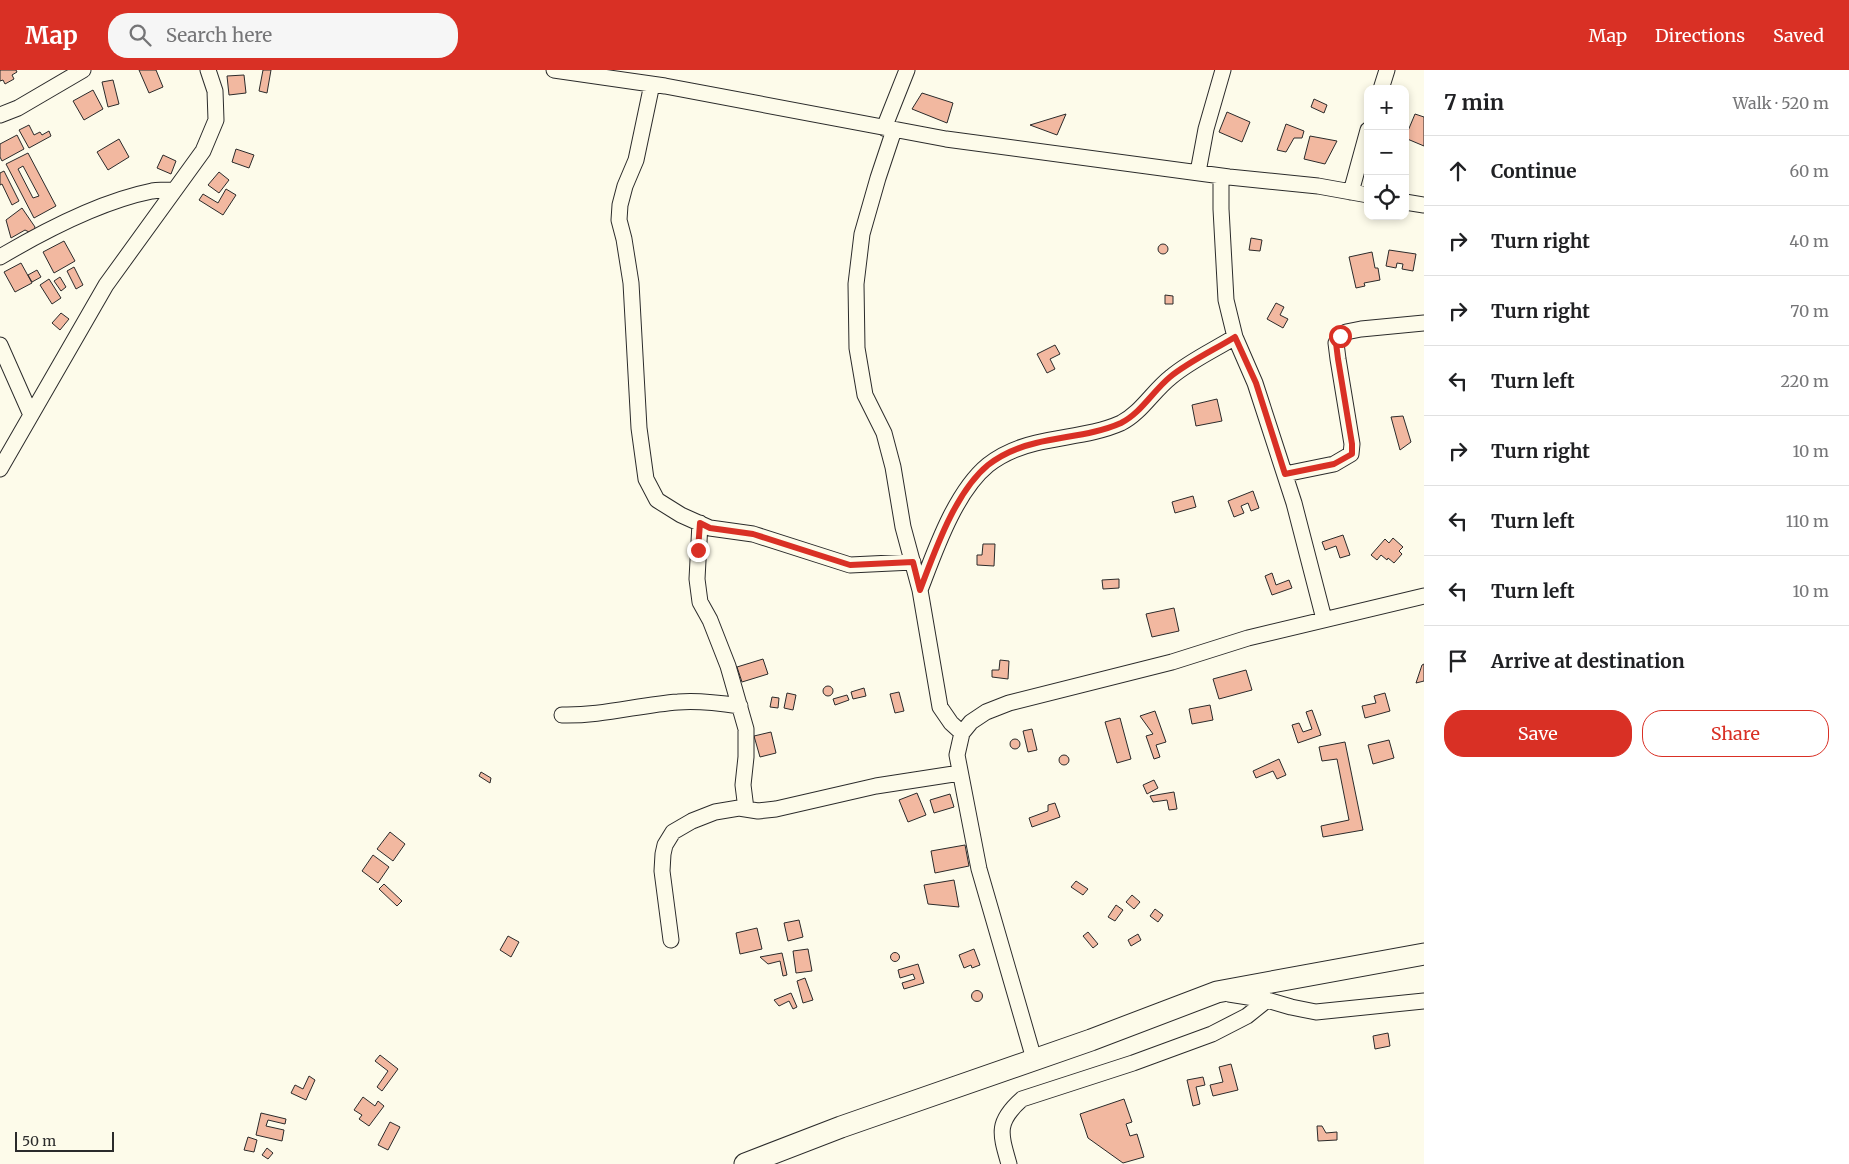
<!DOCTYPE html>
<meta charset="utf-8">
<style>
:root{--surface:#fff;--page:#f6f6f6;--text:#202124;--muted:#757577;--line:#e0e0e0;--accent:#d93025}
body{margin:0;font-family:Merriweather,serif;background:var(--page);color:var(--text)}
.controls{position:absolute;right:15px;top:15px;display:grid;overflow:hidden;border-radius:10px;box-shadow:0 2px 8px #0003}
.controls button{width:45px;height:45px;display:grid;place-items:center;padding:0;border:0;border-bottom:1px solid var(--line);background:var(--surface);color:var(--text);font:25px sans-serif}
.scale{position:absolute;left:15px;bottom:12px;width:99px;box-sizing:border-box;padding-left:5px;border:2px solid #2b2b2b;border-top:0;font-size:14px;line-height:18px;white-space:nowrap;color:#2b2b2b;-webkit-text-stroke:4px #fdfbea;paint-order:stroke}
.stop{position:absolute;width:15px;height:15px;margin:-11px;border:4px solid #d93025;border-radius:50%;background:#fff}
.stop.end{background:#d93025;border-color:#fff;box-shadow:0 1px 5px #0008}
.list{margin:0;padding:0;list-style:none}
h2{display:flex;justify-content:space-between;align-items:center;height:65px;margin:0;padding:0 20px;font-size:21px}
h2 small{font-size:16px;font-weight:400;color:var(--muted)}
.list li{display:grid;grid-template-columns:32px 1fr auto;gap:15px;align-items:center;box-sizing:border-box;height:70px;padding:0 20px;border-top:1px solid var(--line)}
.list b{display:block;font-size:19px;white-space:nowrap}
.list em{font-size:16px;font-style:normal;color:var(--muted)}
.actions{display:flex;gap:10px;padding:15px 20px}
.actions a{flex:1;padding:11px 0;border:1px solid var(--accent);border-radius:20px;text-align:center;font-size:18px;color:var(--accent)}
.actions .main{background:var(--accent);color:#fff}
.icon{flex:none;width:28px;height:28px;fill:none;stroke:currentColor;stroke-width:2;stroke-linecap:round;stroke-linejoin:round}
.map{position:relative;flex:none;width:1424px;height:1094px;overflow:hidden}
header{display:flex;align-items:center;gap:30px;box-sizing:border-box;height:70px;padding:0 25px;background:var(--accent);color:#fff}
header strong{font-size:24px}
nav{display:flex;gap:28px;margin-inline-start:auto;font-size:18px}
.search{width:350px;height:45px;background:var(--page);display:flex;align-items:center;gap:12px;box-sizing:border-box;padding:0 18px;border-radius:20px;color:var(--muted);font-size:19px}
main{display:flex}
aside{flex:1;background:var(--surface)}
.map>svg:first-child{display:block}
.building{fill:#f2b8a0;stroke:#2b2b2b;fill-rule:evenodd}
.lines{fill:none;stroke-linecap:round;stroke-linejoin:round}
.minor-casing{stroke:#2b2b2b;stroke-width:17}
.highway-casing{stroke:#2b2b2b;stroke-width:23}
.minor{stroke:#fdfbea;stroke-width:15}
.highway{stroke:#fdfbea;stroke-width:21}
.route{stroke:#d93025;stroke-width:6}
</style>
<header>
<strong>Map</strong>
<div class="search"><svg class="icon" aria-label="search" viewBox="0 0 24 24"><circle cx="10" cy="10" r="6"/><path d="M15 15l6 6"/></svg>Search here</div>
<nav><a>Map</a><a>Directions</a><a>Saved</a></nav>
</header>
<main>
<div class="map">
<svg width="1424" height="1094" viewBox="0 0 1424 1094">
<rect width="100%" height="100%" fill="#fdfbea"/>
<path class="building" d="M 0,0 L 16,0 L 17,2 L 12,5 L 14,9 L 5,14 L 3,10 L 0,11 Z
M 139,0 L 156,0 L 163,17 L 149,23 Z
M 263,0 L 271,0 L 267,23 L 259,21 Z
M 244,5 L 246,23 L 229,25 L 227,6 Z
M 113,10 L 119,34 L 108,37 L 102,12 Z
M 93,20 L 103,39 L 84,50 L 73,31 Z
M 922,23 L 953,33 L 947,53 L 912,39 Z
M 1314,29 L 1327,35 L 1324,43 L 1311,37 Z
M 1227,42 L 1250,52 L 1242,72 L 1219,62 Z
M 1066,44 L 1057,65 L 1030,55 Z
M 1415,44 L 1424,47 L 1424,76 L 1405,68 Z
M 1286,54 L 1304,61 L 1302,68 L 1294,68 L 1286,82 L 1277,80 Z
M 29,55 L 34,65 L 40,62 L 42,65 L 49,61 L 51,66 L 29,78 L 19,60 Z
M 17,65 L 24,79 L 2,91 L 0,87 L 0,74 Z
M 1310,66 L 1337,71 L 1325,94 L 1304,89 Z
M 119,69 L 129,87 L 108,100 L 97,82 Z
M 236,79 L 254,85 L 249,98 L 232,92 Z
M 28,83 L 56,136 L 34,148 L 6,94 ZM 23,96 L 39,126 L 33,128 L 18,99 Z
M 163,85 L 176,91 L 171,104 L 157,98 Z
M 4,101 L 19,131 L 12,135 L 2,114 L 0,115 L 0,103 Z
M 219,102 L 229,110 L 219,123 L 208,115 Z
M 226,119 L 236,125 L 223,145 L 199,130 L 203,124 L 218,133 Z
M 22,138 L 35,157 L 33,164 L 25,160 L 11,168 L 6,150 Z
M 1251,168 L 1262,170 L 1260,181 L 1249,180 Z
M 64,171 L 75,191 L 54,203 L 43,182 Z
M1158 179a5 5 0 1 1 10 0a5 5 0 1 1-10 0Z
M 1389,180 L 1416,184 L 1413,201 L 1402,199 L 1403,194 L 1397,193 L 1396,198 L 1386,196 Z
M 1372,182 L 1375,198 L 1378,198 L 1380,210 L 1364,213 L 1365,216 L 1356,218 L 1349,187 Z
M 21,193 L 32,213 L 15,222 L 4,202 Z
M 74,197 L 83,215 L 76,219 L 67,201 Z
M 37,200 L 41,207 L 32,212 L 28,205 Z
M 60,207 L 66,217 L 61,221 L 54,211 Z
M 49,209 L 61,228 L 52,234 L 40,215 Z
M 1165,225 L 1173,226 L 1173,234 L 1165,234 Z
M 1276,233 L 1284,237 L 1280,245 L 1288,249 L 1283,258 L 1267,249 Z
M 61,243 L 69,249 L 60,260 L 52,253 Z
M 1055,275 L 1060,284 L 1050,289 L 1055,299 L 1047,303 L 1037,284 Z
M 1217,329 L 1222,351 L 1196,356 L 1192,335 Z
M 1403,346 L 1411,372 L 1400,380 L 1391,347 Z
M 1253,421 L 1259,438 L 1251,441 L 1248,433 L 1241,436 L 1244,443 L 1234,447 L 1228,431 Z
M 1193,426 L 1196,437 L 1175,443 L 1172,432 Z
M 1343,465 L 1350,485 L 1340,488 L 1336,476 L 1325,480 L 1322,472 Z
M 1393,468 L 1403,477 L 1399,481 L 1402,484 L 1394,493 L 1388,488 L 1387,490 L 1381,485 L 1377,490 L 1371,485 L 1385,469 L 1389,473 Z
M 983,474 L 995,474 L 994,496 L 977,495 L 977,485 L 982,485 Z
M 1272,503 L 1276,515 L 1289,510 L 1292,518 L 1272,525 L 1265,506 Z
M 1119,509 L 1119,518 L 1103,519 L 1102,510 Z
M 1174,538 L 1179,561 L 1152,567 L 1146,544 Z
M 763,589 L 768,604 L 742,612 L 737,597 Z
M 1000,590 L 1009,591 L 1008,609 L 992,607 L 992,600 L 999,600 Z
M 1424,594 L 1424,611 L 1416,613 L 1422,595 Z
M 1246,600 L 1252,620 L 1219,629 L 1213,609 Z
M823 621a5 5 0 1 1 10 0a5 5 0 1 1-10 0Z
M 864,618 L 866,626 L 853,629 L 851,622 Z
M 899,622 L 904,641 L 895,643 L 890,624 Z
M 787,623 L 796,625 L 793,640 L 784,638 Z
M 1385,623 L 1390,641 L 1365,648 L 1362,636 L 1376,633 L 1374,626 Z
M 847,625 L 849,630 L 835,635 L 833,629 Z
M 772,627 L 779,628 L 778,638 L 770,637 Z
M 1210,635 L 1213,650 L 1192,654 L 1189,639 Z
M 1312,640 L 1321,665 L 1298,673 L 1292,655 L 1299,653 L 1303,662 L 1312,659 L 1306,642 Z
M 1155,641 L 1166,672 L 1156,675 L 1160,687 L 1154,689 L 1146,666 L 1153,664 L 1140,646 Z
M 1120,648 L 1131,689 L 1117,693 L 1105,652 Z
M 1032,659 L 1037,680 L 1028,682 L 1023,661 Z
M 771,662 L 776,683 L 760,687 L 754,666 Z
M1010 674a5 5 0 1 1 10 0a5 5 0 1 1-10 0Z
M 1389,670 L 1394,688 L 1373,694 L 1368,675 Z
M 1345,672 L 1363,760 L 1323,767 L 1321,756 L 1349,750 L 1337,689 L 1322,691 L 1319,677 Z
M1059 690a5 5 0 1 1 10 0a5 5 0 1 1-10 0Z
M 1279,689 L 1286,705 L 1277,709 L 1273,701 L 1256,708 L 1253,701 Z
M 481,702 L 491,708 L 490,713 L 479,706 Z
M 1154,710 L 1158,718 L 1147,724 L 1143,715 Z
M 1174,722 L 1177,739 L 1169,740 L 1167,730 L 1153,732 L 1150,726 Z
M 917,723 L 926,745 L 908,752 L 899,730 Z
M 950,724 L 954,737 L 934,743 L 930,730 Z
M 1055,733 L 1060,747 L 1032,757 L 1029,748 L 1048,741 L 1048,735 Z
M 390,762 L 405,774 L 393,791 L 377,779 Z
M 965,775 L 969,796 L 935,803 L 931,781 Z
M 373,785 L 389,797 L 378,813 L 362,801 Z
M 954,810 L 959,837 L 928,834 L 924,815 Z
M 1076,811 L 1088,819 L 1083,825 L 1071,817 Z
M 384,814 L 402,831 L 397,836 L 379,819 Z
M 1132,825 L 1140,832 L 1134,839 L 1126,832 Z
M 1116,835 L 1123,840 L 1115,851 L 1108,847 Z
M 1155,839 L 1163,845 L 1158,852 L 1150,846 Z
M 799,850 L 803,867 L 788,871 L 784,853 Z
M 757,858 L 762,879 L 740,884 L 736,863 Z
M 1088,862 L 1098,874 L 1093,878 L 1083,866 Z
M 1138,864 L 1141,870 L 1131,876 L 1128,870 Z
M 508,866 L 519,872 L 511,887 L 500,880 Z
M 808,879 L 812,901 L 796,903 L 793,881 Z
M 974,879 L 980,895 L 972,898 L 971,895 L 964,898 L 959,885 Z
M890.5 887a4.5 4.5 0 1 1 9 0a4.5 4.5 0 1 1-9 0Z
M 782,883 L 787,905 L 783,906 L 780,891 L 768,894 L 760,887 Z
M 918,894 L 924,913 L 904,919 L 902,913 L 915,909 L 913,904 L 900,908 L 898,900 Z
M 805,908 L 813,930 L 803,933 L 797,911 Z
M971.5 926a5.5 5.5 0 1 1 11 0a5.5 5.5 0 1 1-11 0Z
M 791,923 L 797,937 L 793,939 L 789,931 L 779,936 L 774,930 Z
M 1388,963 L 1390,976 L 1375,979 L 1373,966 Z
M 380,985 L 398,999 L 382,1021 L 377,1017 L 388,1001 L 375,991 Z
M 1231,994 L 1238,1020 L 1213,1026 L 1210,1015 L 1223,1012 L 1219,997 Z
M 309,1006 L 315,1010 L 306,1030 L 291,1023 L 295,1015 L 303,1019 Z
M 1203,1007 L 1205,1015 L 1196,1017 L 1200,1034 L 1193,1036 L 1187,1010 Z
M 363,1027 L 375,1036 L 378,1031 L 384,1036 L 369,1056 L 359,1049 L 362,1045 L 354,1040 Z
M 1124,1029 L 1132,1052 L 1126,1054 L 1130,1066 L 1137,1064 L 1144,1087 L 1123,1093 L 1088,1068 L 1080,1044 Z
M 261,1043 L 286,1049 L 285,1054 L 268,1050 L 266,1056 L 284,1060 L 282,1071 L 256,1065 Z
M 390,1052 L 400,1057 L 388,1080 L 378,1075 Z
M 1317,1056 L 1322,1056 L 1326,1063 L 1337,1062 L 1337,1070 L 1318,1071 Z
M 248,1067 L 257,1070 L 254,1082 L 244,1080 Z
M 267,1078 L 273,1083 L 268,1089 L 262,1085 Z"/>
<g class="lines">
<defs>
<path id="minor" d="M 554,0 L 665,16 L 946,69 L 1229,107 L 1318,116 L 1368,125
M 652,14 L 636,90 L 625,116 L 620,135 L 619,150 L 624,169 L 631,213 L 639,358 L 646,409 L 657,430 L 681,445 L 710,458 L 753,464 L 850,495 L 913,492
M 1381,19 L 1387,0
M 0,45 L 18,38 L 83,0
M 884,58 L 907,0
M 894,60 L 878,108 L 862,164 L 856,214 L 857,278 L 865,325 L 884,363 L 893,397 L 903,457 L 920,520 L 940,637 L 951,653 L 962,663
M 1198,102 L 1206,59 L 1223,0
M 1221,106 L 1221,139 L 1226,230 L 1235,267 L 1255,313 L 1294,433 L 1324,549
M 1351,122 L 1368,60
M 1405,132 L 1424,135
M 0,187 C 44,161 102,131 152,121 C 159,120 168,120 175,120
M 0,275 L 31,345
M 0,399 L 106,215 L 203,81 L 216,50 L 215,21 L 208,0
M 1285,404 L 1334,394 L 1351,384 L 1352,374 L 1338,289 L 1336,273 L 1340,266 L 1346,262 L 1361,259 L 1424,253
M 700,453 L 697,509 L 700,532 L 710,550 L 728,596 L 746,659 L 746,687 L 743,715 L 746,739
M 920,520 C 935,481 955,422 988,395 C 1002,384 1019,377 1036,373 C 1064,366 1094,365 1121,353 C 1141,343 1153,321 1171,307 C 1190,291 1214,280 1235,267
M 562,645 C 601,646 639,635 678,632 C 698,630 720,633 740,636
M 671,870 L 662,801 L 663,784 L 665,775 L 673,762 L 692,751 L 715,742 L 739,738 L 758,741 L 776,739 L 876,716 L 960,703
M 1229,924 L 1267,930 L 1291,937 L 1316,942 L 1424,931
M 1034,989 L 979,799 L 957,685 L 962,663 L 971,652 L 986,642 L 1009,633 L 1172,592 L 1248,568 L 1424,526
M 1009,1094 C 1000,1063 996,1052 1022,1029 L 1133,993 L 1212,964 L 1247,946 L 1267,930"/>
<path id="highway" d="M 745,1094 L 841,1057 L 1091,970 L 1217,922 L 1424,884"/>
</defs>
<use href="#minor" class="minor-casing"/>
<use href="#highway" class="highway-casing"/>
<use href="#minor" class="minor"/>
<use href="#highway" class="highway"/>
</g>
<g class="lines">
<path class="route" d="M 698,480 L 700,453 L 710,458 L 753,464 L 850,495 L 913,492 L 920,520 C 935,481 955,422 988,395 C 1002,384 1019,377 1036,373 C 1064,366 1094,365 1121,353 C 1141,343 1153,321 1170,307 C 1190,291 1214,280 1235,267 L 1256,313 L 1285,404 L 1334,394 L 1352,384 L 1352,374 L 1338,289 L 1336,273 L 1340,266"/>
</g>
</svg>
<div class="controls">
<button>+</button>
<button>−</button>
<button><svg class="icon" aria-label="locate" viewBox="0 0 24 24"><circle cx="12" cy="12" r="6"/><path d="M12 2v4M12 18v4M2 12h4M18 12h4"/></svg></button>
</div>
<div class="scale">50 m</div>
<div class="stop" style="left:1340px;top:266px"></div>
<div class="stop end" style="left:698px;top:480px"></div>
</div>
<aside>
<h2>7 min<small>Walk · 520 m</small></h2>
<ul class="list">
<li><svg class="icon" aria-label="ahead" viewBox="0 0 24 24"><path d="M12 20V5M6 11l6-6 6 6"/></svg><div><b>Continue</b></div><em>60 m</em></li>
<li><svg class="icon" aria-label="right" viewBox="0 0 24 24"><path d="M7 20v-9h11M14 6l5 5-5 5"/></svg><div><b>Turn right</b></div><em>40 m</em></li>
<li><svg class="icon" aria-label="right" viewBox="0 0 24 24"><path d="M7 20v-9h11M14 6l5 5-5 5"/></svg><div><b>Turn right</b></div><em>70 m</em></li>
<li><svg class="icon" aria-label="left" viewBox="0 0 24 24"><path d="M17 20v-9H6M10 6l-5 5 5 5"/></svg><div><b>Turn left</b></div><em>220 m</em></li>
<li><svg class="icon" aria-label="right" viewBox="0 0 24 24"><path d="M7 20v-9h11M14 6l5 5-5 5"/></svg><div><b>Turn right</b></div><em>10 m</em></li>
<li><svg class="icon" aria-label="left" viewBox="0 0 24 24"><path d="M17 20v-9H6M10 6l-5 5 5 5"/></svg><div><b>Turn left</b></div><em>110 m</em></li>
<li><svg class="icon" aria-label="left" viewBox="0 0 24 24"><path d="M17 20v-9H6M10 6l-5 5 5 5"/></svg><div><b>Turn left</b></div><em>10 m</em></li>
<li><svg class="icon" aria-label="arrive" viewBox="0 0 24 24"><path d="M6 21V4h12l-3 4 3 4H6"/></svg><div><b>Arrive at destination</b></div></li>
</ul>
<div class="actions"><a class="main">Save</a><a>Share</a></div>
</aside>
</main>
